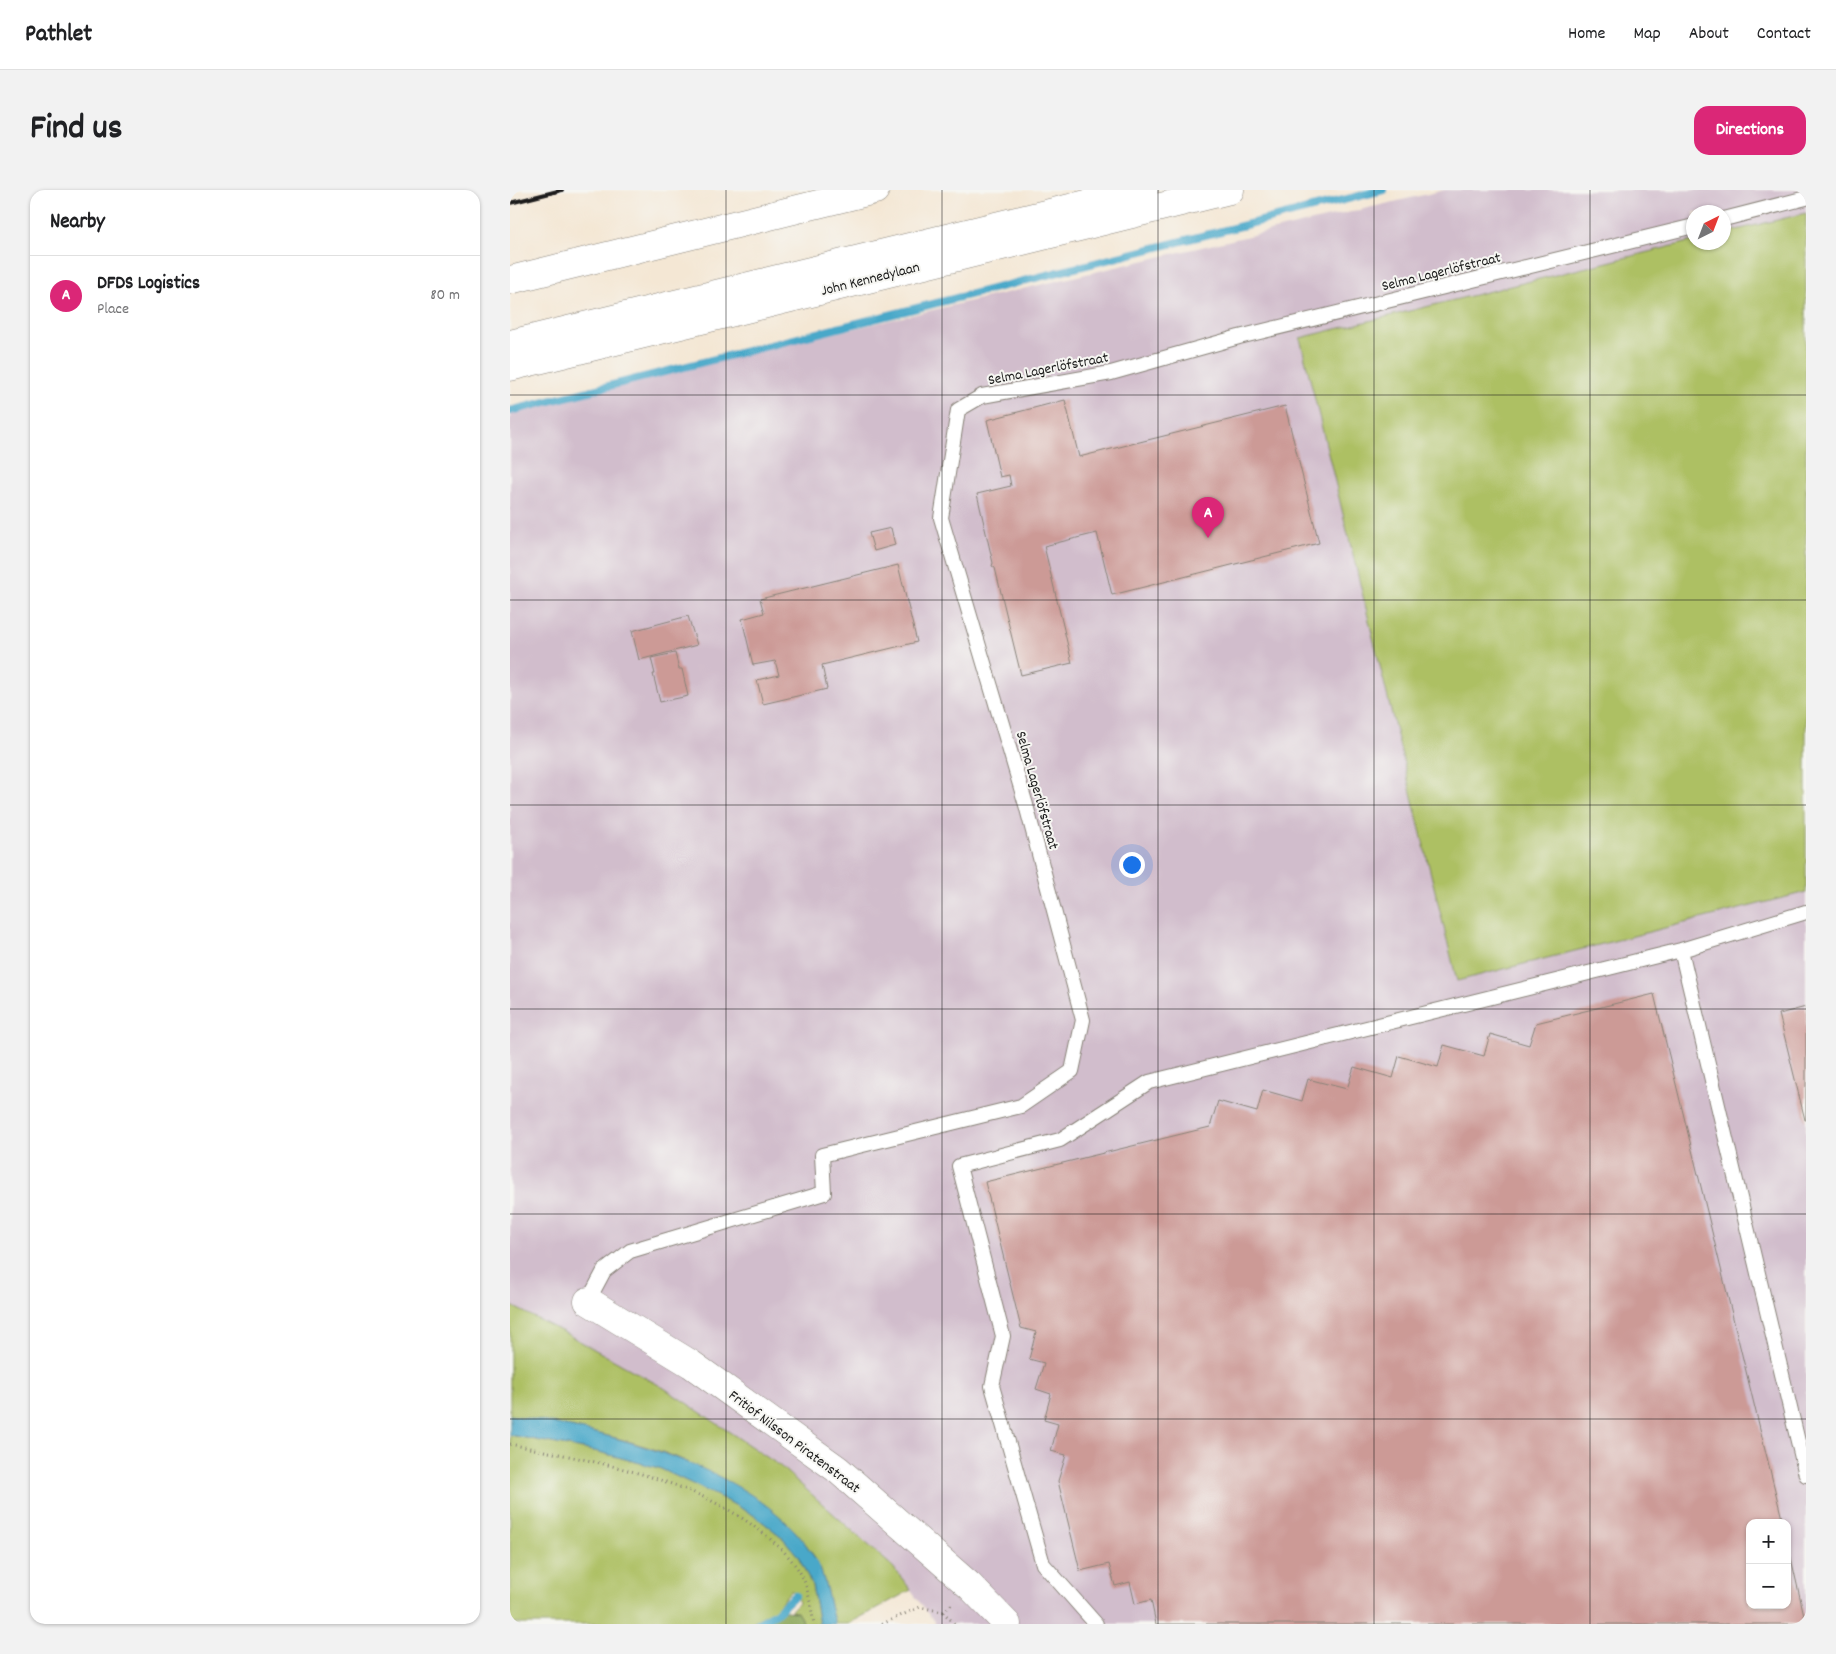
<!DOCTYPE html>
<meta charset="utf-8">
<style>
:root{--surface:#fff;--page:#f2f2f2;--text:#202124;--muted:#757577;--line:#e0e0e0;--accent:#db2777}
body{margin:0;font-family:Dekko,sans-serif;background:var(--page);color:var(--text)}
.controls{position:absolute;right:15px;bottom:15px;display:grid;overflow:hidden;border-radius:10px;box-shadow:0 1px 4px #0004}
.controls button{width:45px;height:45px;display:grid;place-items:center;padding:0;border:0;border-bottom:1px solid var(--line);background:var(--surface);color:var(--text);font:25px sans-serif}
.compass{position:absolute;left:1176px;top:15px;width:45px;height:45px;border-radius:50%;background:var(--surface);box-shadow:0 1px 4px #0004;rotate:42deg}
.you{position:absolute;left:621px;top:674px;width:18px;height:18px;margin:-12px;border:4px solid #fff;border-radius:50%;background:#1a73e8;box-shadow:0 0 0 8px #1a73e833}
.badge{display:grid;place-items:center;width:32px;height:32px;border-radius:50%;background:var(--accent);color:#fff;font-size:16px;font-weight:700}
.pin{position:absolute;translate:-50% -41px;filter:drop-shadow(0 1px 2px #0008)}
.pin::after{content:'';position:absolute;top:26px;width:18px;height:15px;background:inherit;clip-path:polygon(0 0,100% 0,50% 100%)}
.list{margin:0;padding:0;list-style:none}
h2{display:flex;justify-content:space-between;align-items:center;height:65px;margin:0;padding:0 20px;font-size:21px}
h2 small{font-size:16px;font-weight:400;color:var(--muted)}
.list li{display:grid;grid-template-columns:32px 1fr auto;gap:15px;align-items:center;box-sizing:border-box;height:80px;padding:0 20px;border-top:1px solid var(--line)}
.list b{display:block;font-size:19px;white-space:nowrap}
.list p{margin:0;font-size:16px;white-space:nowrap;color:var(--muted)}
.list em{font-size:16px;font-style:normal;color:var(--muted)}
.map{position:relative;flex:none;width:1296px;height:1434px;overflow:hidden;border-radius:15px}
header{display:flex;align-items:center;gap:30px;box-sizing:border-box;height:70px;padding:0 25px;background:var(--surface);border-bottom:1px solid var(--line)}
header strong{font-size:24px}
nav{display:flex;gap:28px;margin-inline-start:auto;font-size:18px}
.intro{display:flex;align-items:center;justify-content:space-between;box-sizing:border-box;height:120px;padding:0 30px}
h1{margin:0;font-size:35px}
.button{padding:12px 22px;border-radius:15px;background:var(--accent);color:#fff;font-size:18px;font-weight:700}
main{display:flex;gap:30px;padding:0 30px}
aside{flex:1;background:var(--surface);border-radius:15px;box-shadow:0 1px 4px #0004}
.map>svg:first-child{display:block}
.industrial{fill:#d1bdcc;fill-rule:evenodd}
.green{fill:#adc063;stroke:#646e40}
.forest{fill:#8aa659;stroke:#53613a}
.water{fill:#4aa8c9;stroke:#336272}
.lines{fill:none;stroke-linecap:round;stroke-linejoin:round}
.stream{stroke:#4aa8c9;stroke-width:8}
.building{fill:#cc9a96}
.lane-casing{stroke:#888278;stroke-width:16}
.street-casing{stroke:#888278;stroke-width:29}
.highway-casing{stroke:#888278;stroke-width:29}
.path{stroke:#888278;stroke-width:3;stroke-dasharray:1 4;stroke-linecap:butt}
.lane{stroke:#fff;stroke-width:14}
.street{stroke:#fff;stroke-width:28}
.highway{stroke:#fff;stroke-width:28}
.rail{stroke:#1c1c1c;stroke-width:4}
.grid{fill:none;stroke:#1c1c1c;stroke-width:1;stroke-opacity:0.55}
.labels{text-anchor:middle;stroke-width:4;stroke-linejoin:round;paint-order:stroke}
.street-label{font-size:15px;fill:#1c1c1c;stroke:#f6f6f2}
</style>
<header>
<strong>Pathlet</strong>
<nav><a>Home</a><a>Map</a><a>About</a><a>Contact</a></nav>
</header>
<div class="intro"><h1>Find us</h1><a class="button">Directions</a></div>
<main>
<aside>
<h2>Nearby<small></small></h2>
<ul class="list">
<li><span class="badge">A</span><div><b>DFDS Logistics</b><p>Place</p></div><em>80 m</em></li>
</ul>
</aside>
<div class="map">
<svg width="1296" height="1434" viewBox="0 0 1296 1434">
<rect width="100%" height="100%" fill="#f6f6f2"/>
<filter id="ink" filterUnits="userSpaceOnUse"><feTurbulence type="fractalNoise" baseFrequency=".02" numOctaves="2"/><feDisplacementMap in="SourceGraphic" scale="10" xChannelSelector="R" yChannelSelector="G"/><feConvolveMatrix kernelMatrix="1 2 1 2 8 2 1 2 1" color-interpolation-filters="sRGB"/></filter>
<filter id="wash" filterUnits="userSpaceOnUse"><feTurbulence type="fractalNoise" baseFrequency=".0096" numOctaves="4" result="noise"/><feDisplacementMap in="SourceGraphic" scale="20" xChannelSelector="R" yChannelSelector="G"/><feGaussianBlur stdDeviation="1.12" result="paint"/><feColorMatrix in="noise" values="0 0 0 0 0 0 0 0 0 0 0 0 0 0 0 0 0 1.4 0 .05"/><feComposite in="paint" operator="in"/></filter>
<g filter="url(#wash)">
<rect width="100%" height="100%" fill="#f4e7d4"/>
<path class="industrial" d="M 935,0 L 1296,0 L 1296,1434 L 426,1434 L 383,1377 L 270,1276 L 154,1198 L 55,1143 L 0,1115 L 0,219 ZM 1184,22 L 1214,22 L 1214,52 L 1184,52 ZM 1240,1333 L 1277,1333 L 1277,1415 L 1240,1415 Z"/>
<path class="green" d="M 1296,23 L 1296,702 L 947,791 L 790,148 L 1183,51 L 1184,52 L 1214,52 L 1214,43 Z
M 0,1115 L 55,1143 L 154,1198 L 270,1276 L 383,1377 L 401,1400 L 338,1434 L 325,1434 C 318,1413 317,1392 307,1372 C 288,1336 255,1313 221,1294 C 203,1284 185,1275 166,1267 C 113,1246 56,1237 0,1225 Z
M 0,1245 L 89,1262 L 149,1278 L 214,1309 L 245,1326 L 272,1347 L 288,1366 L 302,1395 L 309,1434 L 294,1434 L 287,1422 L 280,1421 L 289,1412 L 281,1400 L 265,1420 L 239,1434 L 0,1434 Z"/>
<path class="forest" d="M 265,1420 L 287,1422 L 294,1434 L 239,1434 Z"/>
<path class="water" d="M 0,1225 C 96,1242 257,1278 307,1372 C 317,1391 318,1413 325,1434 L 309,1434 L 302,1395 L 288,1366 L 272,1347 L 245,1326 L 214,1309 L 149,1278 L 89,1262 L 0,1245 Z"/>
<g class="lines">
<path class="stream" d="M 0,221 L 873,0
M 247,1434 L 266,1423 L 285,1405"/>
</g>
<g id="blocks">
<path class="building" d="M 555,210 L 569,267 L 775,216 L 809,353 L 602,405 L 587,343 L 534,356 L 562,473 L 511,485 L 485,378 L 482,376 L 483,373 L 467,304 L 501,296 L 499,285 L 490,287 L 477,230 Z
M 381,338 L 385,355 L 364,361 L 359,343 Z
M 388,375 L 407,452 L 312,475 L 317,499 L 253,514 L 247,490 L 269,485 L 265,471 L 243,475 L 232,429 L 254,423 L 250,409 Z
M 178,426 L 187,455 L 129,470 L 122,441 Z
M 165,463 L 169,479 L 172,479 L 178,506 L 150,512 L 143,484 L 145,484 L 141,468 Z
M 1144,804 L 1273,1333 L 1240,1333 L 1240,1415 L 1277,1415 L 1278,1355 L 1296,1434 L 646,1434 L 641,1410 L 625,1414 L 620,1392 L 605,1396 L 599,1374 L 570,1381 L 548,1291 L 556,1265 L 541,1261 L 548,1234 L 534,1230 L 541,1204 L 526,1199 L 534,1173 L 519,1169 L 526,1142 L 511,1138 L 475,992 L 700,937 L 708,911 L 747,922 L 753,900 L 792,911 L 798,889 L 837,899 L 844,877 L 883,888 L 889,866 L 928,877 L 934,855 L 974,866 L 980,844 L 1019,855 L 1026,833 Z
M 1296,817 L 1296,930 L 1295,930 L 1269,824 Z"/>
</g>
</g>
<g filter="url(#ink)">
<use href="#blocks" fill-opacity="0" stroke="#888278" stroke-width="1"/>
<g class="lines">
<defs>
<path id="lane" d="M 1214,29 L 1296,8
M 1171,760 L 1296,1285
M 78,1111 L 94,1081 L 120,1061 L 314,1003 L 312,965 L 511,916 L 562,881 L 573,830 L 516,615 L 431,328 L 448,220 L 472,206 L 601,183 L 729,147 L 1184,36
M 586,1434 L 533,1374 L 482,1196 L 493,1146 L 449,976 L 550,950 L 639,892 L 1171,760 L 1296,722"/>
<path id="street" d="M 78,1111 L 181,1174 L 327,1279 L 460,1396 L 497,1434"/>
<path id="highway" d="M 0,90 L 365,0
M 0,154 L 634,0
M 0,177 L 720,0"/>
</defs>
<use href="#lane" class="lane-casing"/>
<use href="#street" class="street-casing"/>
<use href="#highway" class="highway-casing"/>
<path class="path" d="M 0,1254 C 86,1272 183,1287 254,1344 C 268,1355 283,1369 292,1386 C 299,1401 301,1418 304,1434
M 433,1422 L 442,1414
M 372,1434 L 410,1417 L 433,1422 L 445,1434"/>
<use href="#lane" class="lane"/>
<use href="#street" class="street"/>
<use href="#highway" class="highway"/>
<path class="rail" d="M 0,13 L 52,0"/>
</g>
</g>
<path class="grid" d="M 216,0 L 216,1434M 432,0 L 432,1434M 648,0 L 648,1434M 864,0 L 864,1434M 1080,0 L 1080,1434M 0,205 L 1296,205M 0,410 L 1296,410M 0,615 L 1296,615M 0,819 L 1296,819M 0,1024 L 1296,1024M 0,1229 L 1296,1229"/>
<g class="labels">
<g class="street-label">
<text transform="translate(931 81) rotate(-14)" y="5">Selma Lagerlöfstraat</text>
<text transform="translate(360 88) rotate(-14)" y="5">John Kennedylaan</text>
<text transform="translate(538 178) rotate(-11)" y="5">Selma Lagerlöfstraat</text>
<text transform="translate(528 600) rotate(74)" y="5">Selma Lagerlöfstraat</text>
<text transform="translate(285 1251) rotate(37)" y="5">Fritiof Nilsson Piratenstraat</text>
</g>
</g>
</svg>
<div class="controls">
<button>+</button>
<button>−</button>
</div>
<svg class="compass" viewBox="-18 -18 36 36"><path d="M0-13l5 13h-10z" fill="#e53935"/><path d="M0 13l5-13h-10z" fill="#757577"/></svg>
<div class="you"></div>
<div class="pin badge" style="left:698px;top:348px">A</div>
</div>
</main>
